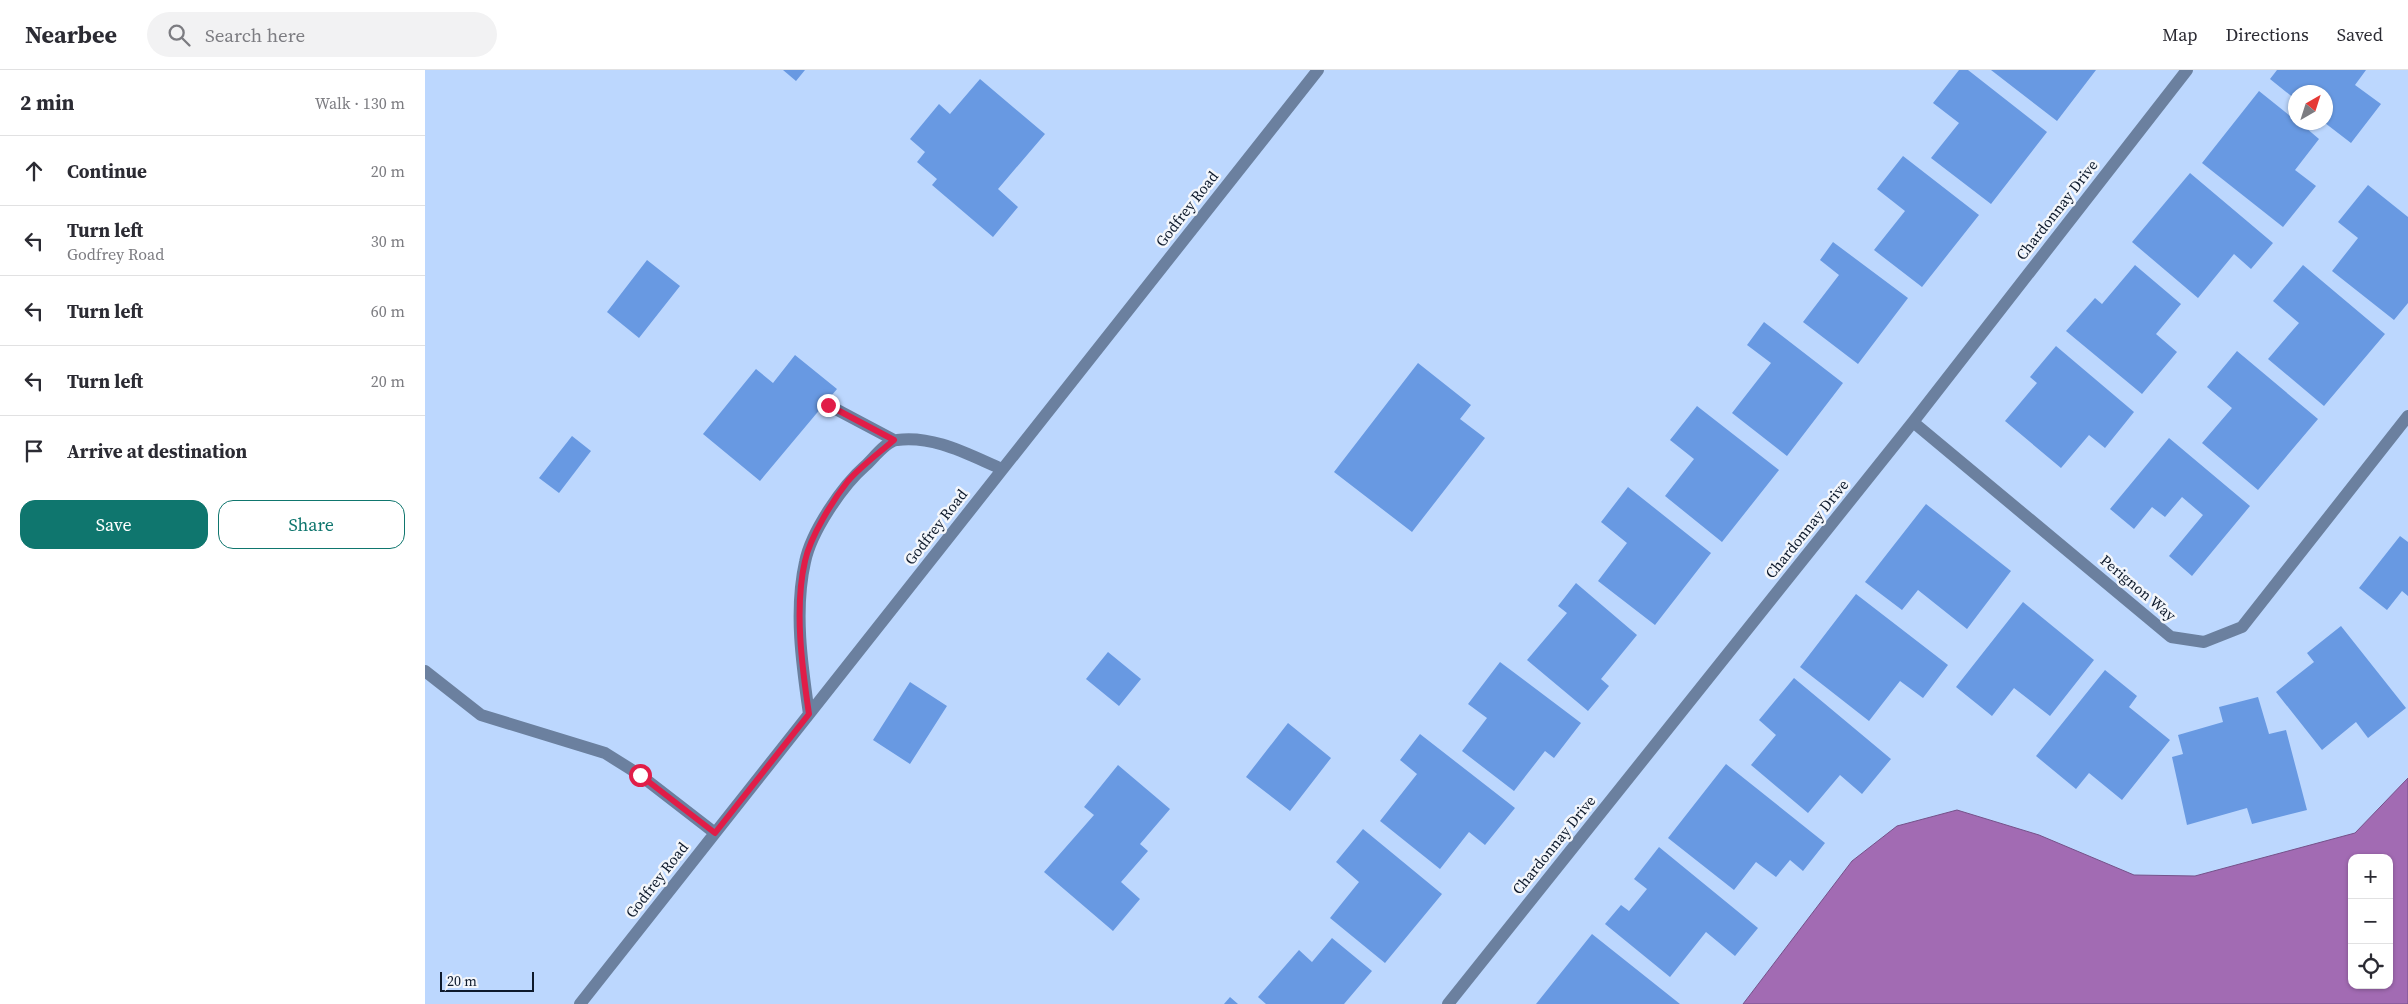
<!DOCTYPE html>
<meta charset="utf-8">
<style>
:root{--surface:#fff;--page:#f2f2f3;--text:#2b2b33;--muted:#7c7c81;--line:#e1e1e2;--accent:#0f766e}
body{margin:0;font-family:"Source Serif 4",serif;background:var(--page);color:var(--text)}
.controls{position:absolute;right:15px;bottom:15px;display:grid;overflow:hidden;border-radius:10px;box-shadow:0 1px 4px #0004}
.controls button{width:45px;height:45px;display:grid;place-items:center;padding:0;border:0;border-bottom:1px solid var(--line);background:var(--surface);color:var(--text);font:25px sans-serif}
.compass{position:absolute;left:1863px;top:15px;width:45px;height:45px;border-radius:50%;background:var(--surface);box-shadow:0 1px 4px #0004;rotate:39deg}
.scale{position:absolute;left:15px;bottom:12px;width:94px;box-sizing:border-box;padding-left:5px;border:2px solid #0d192b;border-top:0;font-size:14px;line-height:18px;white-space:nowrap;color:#0d192b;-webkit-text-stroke:4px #f3f6fb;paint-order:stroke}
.stop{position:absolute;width:15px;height:15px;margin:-11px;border:4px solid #e11d48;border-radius:50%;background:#fff}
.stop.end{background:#e11d48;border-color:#fff;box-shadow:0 1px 5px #0008}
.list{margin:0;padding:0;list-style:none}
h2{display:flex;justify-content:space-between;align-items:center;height:65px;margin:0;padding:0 20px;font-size:21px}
h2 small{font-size:16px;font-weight:400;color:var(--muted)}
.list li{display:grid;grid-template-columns:32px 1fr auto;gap:15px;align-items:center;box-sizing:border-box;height:70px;padding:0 20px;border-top:1px solid var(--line)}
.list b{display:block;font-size:19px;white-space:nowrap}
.list p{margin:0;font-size:16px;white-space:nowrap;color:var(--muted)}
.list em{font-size:16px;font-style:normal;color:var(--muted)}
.actions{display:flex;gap:10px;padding:15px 20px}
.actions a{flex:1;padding:11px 0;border:1px solid var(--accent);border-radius:15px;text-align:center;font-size:18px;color:var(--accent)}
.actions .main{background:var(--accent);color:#fff}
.icon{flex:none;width:28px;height:28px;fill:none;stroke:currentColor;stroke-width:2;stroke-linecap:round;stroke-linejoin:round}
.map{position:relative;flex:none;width:1983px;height:934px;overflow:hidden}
header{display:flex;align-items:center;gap:30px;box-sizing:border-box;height:70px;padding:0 25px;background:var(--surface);border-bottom:1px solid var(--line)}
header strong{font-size:24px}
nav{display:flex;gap:28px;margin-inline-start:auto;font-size:18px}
.search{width:350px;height:45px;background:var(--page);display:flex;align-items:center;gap:12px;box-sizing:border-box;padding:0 18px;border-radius:28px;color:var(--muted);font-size:19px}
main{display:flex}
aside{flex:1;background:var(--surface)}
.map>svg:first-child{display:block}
.water{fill:#a26bb3;stroke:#75528a;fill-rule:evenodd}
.building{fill:#6899e2}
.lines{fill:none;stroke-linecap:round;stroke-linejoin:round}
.minor{stroke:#6b809f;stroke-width:12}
.route{stroke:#e11d48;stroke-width:6}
.labels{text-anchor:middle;stroke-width:5;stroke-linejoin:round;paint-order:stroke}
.street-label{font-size:15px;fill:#0d192b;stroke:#f3f6fb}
</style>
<header>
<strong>Nearbee</strong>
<div class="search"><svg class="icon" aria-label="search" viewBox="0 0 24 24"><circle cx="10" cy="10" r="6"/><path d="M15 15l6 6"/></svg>Search here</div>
<nav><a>Map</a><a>Directions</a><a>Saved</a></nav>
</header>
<main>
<aside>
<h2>2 min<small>Walk · 130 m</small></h2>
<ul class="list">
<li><svg class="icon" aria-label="ahead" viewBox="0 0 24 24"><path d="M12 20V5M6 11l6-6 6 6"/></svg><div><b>Continue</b></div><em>20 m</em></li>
<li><svg class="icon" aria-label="left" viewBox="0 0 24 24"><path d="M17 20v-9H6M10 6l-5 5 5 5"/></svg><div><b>Turn left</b><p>Godfrey Road</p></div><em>30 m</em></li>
<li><svg class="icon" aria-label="left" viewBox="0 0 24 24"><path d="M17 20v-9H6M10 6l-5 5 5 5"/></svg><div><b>Turn left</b></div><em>60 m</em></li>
<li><svg class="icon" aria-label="left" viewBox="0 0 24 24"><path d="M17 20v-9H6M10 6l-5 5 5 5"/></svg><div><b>Turn left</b></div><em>20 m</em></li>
<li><svg class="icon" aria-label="arrive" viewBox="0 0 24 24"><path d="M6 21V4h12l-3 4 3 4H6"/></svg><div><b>Arrive at destination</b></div></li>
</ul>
<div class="actions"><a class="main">Save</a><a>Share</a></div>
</aside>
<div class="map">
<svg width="1983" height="934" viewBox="0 0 1983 934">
<rect width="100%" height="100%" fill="#bcd7fe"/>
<path class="water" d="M 1983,708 L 1983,934 L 1318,934 L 1427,791 L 1472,756 L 1532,740 L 1614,765 L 1709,805 L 1770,806 L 1930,763 ZM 1927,788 L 1964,788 L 1964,915 L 1927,915 Z"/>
<path class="building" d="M 358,0 L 380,0 L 371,11 Z
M 1534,0 L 1543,0 L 1622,62 L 1566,134 L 1506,88 L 1534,53 L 1508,33 Z
M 1566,0 L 1671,0 L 1632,51 Z
M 1852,0 L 1941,0 L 1930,15 L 1956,34 L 1926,73 L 1900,53 L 1900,22 L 1870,22 L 1870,29 L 1845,9 Z
M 555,9 L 620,64 L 573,119 L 593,137 L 568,167 L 507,115 L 512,109 L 492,92 L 500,82 L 485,69 L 514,34 L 525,44 Z
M 1834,21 L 1870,50 L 1870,52 L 1874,52 L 1894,69 L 1870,100 L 1891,116 L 1858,157 L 1777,93 Z
M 1478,86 L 1554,145 L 1497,217 L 1449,180 L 1480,141 L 1452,119 Z
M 1765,103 L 1848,173 L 1826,199 L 1809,184 L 1773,228 L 1707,172 Z
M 1943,115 L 1983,147 L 1983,233 L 1969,250 L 1907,201 L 1933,168 L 1913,152 Z
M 1408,172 L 1483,228 L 1433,294 L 1378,252 L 1414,205 L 1395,190 Z
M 222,190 L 255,216 L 214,268 L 182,242 Z
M 1710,195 L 1756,234 L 1731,264 L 1752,282 L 1717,324 L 1641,261 L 1670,228 L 1677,234 Z
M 1878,195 L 1960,264 L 1899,336 L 1843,289 L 1874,253 L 1848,231 Z
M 1339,252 L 1418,313 L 1362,386 L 1307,343 L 1346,293 L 1322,275 Z
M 1631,276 L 1709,342 L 1680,378 L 1664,365 L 1636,398 L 1580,351 L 1612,313 L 1605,307 Z
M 1812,281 L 1893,349 L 1833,420 L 1777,373 L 1807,338 L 1782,317 Z
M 370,285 L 412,319 L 335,411 L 278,364 L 331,299 L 348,313 Z
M 993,293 L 1046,335 L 1035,349 L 1060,368 L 987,462 L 909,402 Z
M 1272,336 L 1354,400 L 1297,472 L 1240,426 L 1269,389 L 1245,370 Z
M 147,366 L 166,381 L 134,423 L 114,408 Z
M 1744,368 L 1825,436 L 1767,506 L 1744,486 L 1778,445 L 1757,427 L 1740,447 L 1727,437 L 1709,459 L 1685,439 Z
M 1203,417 L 1286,483 L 1230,555 L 1173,511 L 1202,473 L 1176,452 Z
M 1501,434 L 1586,501 L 1542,559 L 1493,520 L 1477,540 L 1440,512 Z
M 1975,466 L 1983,472 L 1983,526 L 1977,521 L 1962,540 L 1934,518 Z
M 1151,513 L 1212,565 L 1176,609 L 1184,616 L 1163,641 L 1102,590 L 1142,543 L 1133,536 Z
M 1431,524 L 1523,595 L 1498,628 L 1475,611 L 1444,651 L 1375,597 Z
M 1598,532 L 1669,590 L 1625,646 L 1589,618 L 1567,646 L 1531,617 Z
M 1916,556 L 1981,638 L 1943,668 L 1931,652 L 1897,680 L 1851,622 L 1889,592 L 1882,583 Z
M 683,582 L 716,609 L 694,636 L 661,609 Z
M 1075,592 L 1156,653 L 1129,688 L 1120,681 L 1089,721 L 1037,681 L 1062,648 L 1043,634 Z
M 1680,600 L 1712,626 L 1704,637 L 1745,670 L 1697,730 L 1664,703 L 1651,719 L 1611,686 Z
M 1369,608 L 1466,689 L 1437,724 L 1415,705 L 1383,743 L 1326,695 L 1351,665 L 1334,650 Z
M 485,612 L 522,636 L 485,694 L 448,670 Z
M 1833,627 L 1844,664 L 1861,660 L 1882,740 L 1827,754 L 1822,738 L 1762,755 L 1747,687 L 1758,684 L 1753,665 L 1798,652 L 1794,637 Z
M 863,653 L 906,688 L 865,741 L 821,707 Z
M 995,664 L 1090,738 L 1060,775 L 1044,762 L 1015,799 L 955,751 L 992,704 L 975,690 Z
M 1301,694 L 1400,773 L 1378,801 L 1365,790 L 1351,807 L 1331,792 L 1309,820 L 1243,768 Z
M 693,695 L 745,739 L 715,774 L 723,781 L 696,812 L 715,829 L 688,861 L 619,802 L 669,745 L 659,737 Z
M 938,759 L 1017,824 L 960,893 L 905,848 L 934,812 L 911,792 Z
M 1234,777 L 1333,858 L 1310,886 L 1281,862 L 1245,907 L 1180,854 L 1196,835 L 1204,841 L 1222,819 L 1209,809 Z
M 1167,864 L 1255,934 L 1111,934 Z
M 907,868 L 947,901 L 919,934 L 841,934 L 833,927 L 874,880 L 887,892 Z
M 805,927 L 813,934 L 799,934 Z"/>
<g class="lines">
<path class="minor" d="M 403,335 L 469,370
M 1488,352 L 1746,567 L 1779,572 L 1817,557 L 1983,346
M 0,601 L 56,645 L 180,683 L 215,705 L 290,763
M 384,644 C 377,595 369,541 380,492 C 386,462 417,416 440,396 C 448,389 461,371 472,370 C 509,365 544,385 577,399
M 155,934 L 893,0
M 1023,934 L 1488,352 L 1762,0"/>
</g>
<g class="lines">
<path class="route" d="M 215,705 L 290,763 L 384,644 C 377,597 369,538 380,491 C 385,467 408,430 423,411 C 436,396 454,383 469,370 L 403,335"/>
</g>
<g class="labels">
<g class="street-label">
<text transform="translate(762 139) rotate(-52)" y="5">Godfrey Road</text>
<text transform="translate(1632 140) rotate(-52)" y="5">Chardonnay Drive</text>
<text transform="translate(511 457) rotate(-52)" y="5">Godfrey Road</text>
<text transform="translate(1382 459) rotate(-51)" y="5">Chardonnay Drive</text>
<text transform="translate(1713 518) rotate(40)" y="5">Perignon Way</text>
<text transform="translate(1129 775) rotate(-51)" y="5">Chardonnay Drive</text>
<text transform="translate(232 810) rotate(-52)" y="5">Godfrey Road</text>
</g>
</g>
</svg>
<div class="controls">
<button>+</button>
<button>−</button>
<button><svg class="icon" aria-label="locate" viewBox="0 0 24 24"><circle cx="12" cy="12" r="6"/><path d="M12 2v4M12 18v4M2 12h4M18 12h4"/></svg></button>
</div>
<svg class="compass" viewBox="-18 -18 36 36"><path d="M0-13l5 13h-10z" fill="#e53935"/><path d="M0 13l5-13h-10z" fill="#7c7c81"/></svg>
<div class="scale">20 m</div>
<div class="stop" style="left:215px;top:705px"></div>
<div class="stop end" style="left:403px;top:335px"></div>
</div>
</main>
